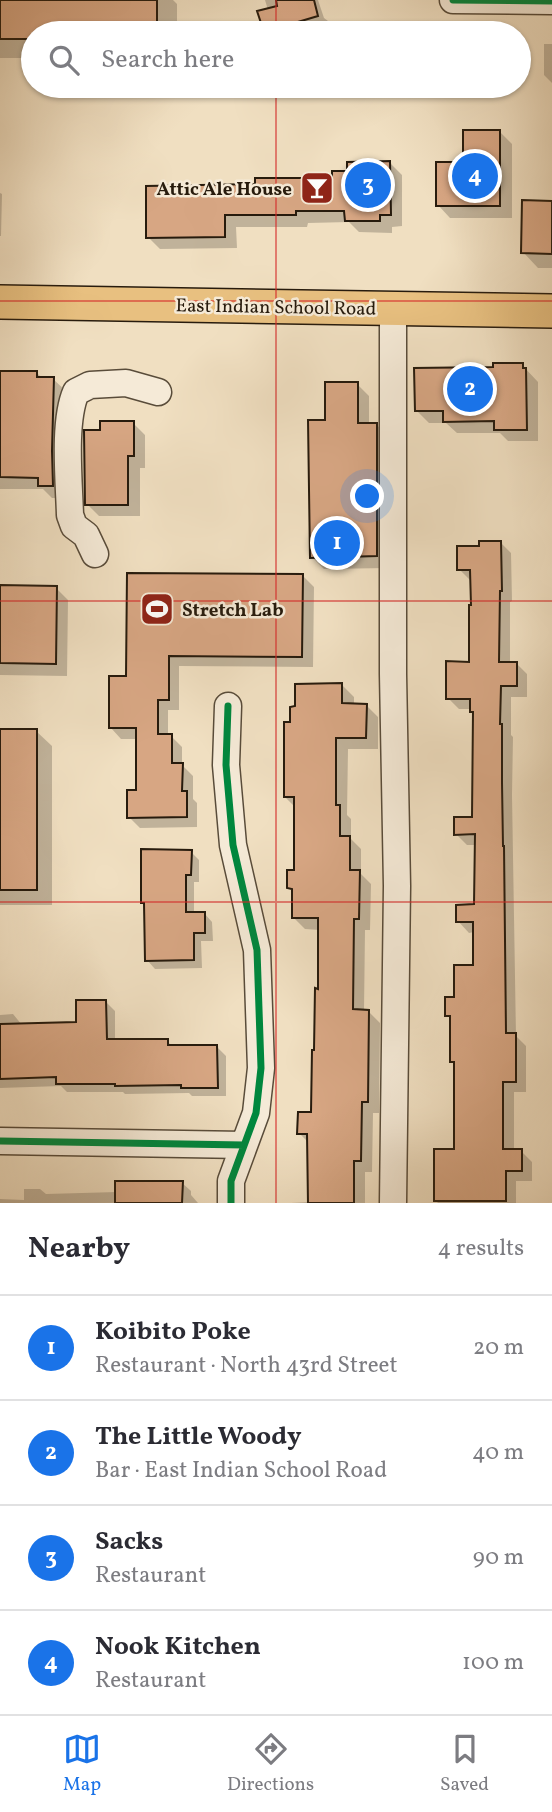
<!DOCTYPE html>
<meta charset="utf-8">
<style>
:root{--surface:#fff;--page:#f2f2f3;--text:#2b2b33;--muted:#7c7c81;--line:#e1e1e2;--accent:#1a73e8}
body{margin:0;font-family:Vollkorn,serif;background:var(--page);color:var(--text)}
.you{position:absolute;left:368px;top:497px;width:24px;height:24px;margin:-18px;border:5px solid #fff;border-radius:50%;background:#1a73e8;box-shadow:0 0 0 10px #1a73e833}
.badge{display:grid;place-items:center;width:46px;height:46px;border-radius:50%;background:var(--accent);color:#fff;font-size:23px;font-weight:700}
.pin{position:absolute;translate:-50% -50%;border:4px solid #fff;box-shadow:0 2px 7px #0006}
.list{margin:0;padding:0;list-style:none}
h2{display:flex;justify-content:space-between;align-items:center;height:91px;margin:0;padding:0 28px;font-size:30px}
h2 small{font-size:23px;font-weight:400;color:var(--muted)}
.list li{display:grid;grid-template-columns:46px 1fr auto;gap:21px;align-items:center;box-sizing:border-box;height:105px;padding:0 28px;border-top:2px solid var(--line)}
.list b{display:block;font-size:26px;white-space:nowrap}
.list p{margin:0;font-size:23px;white-space:nowrap;color:var(--muted)}
.list em{font-size:23px;font-style:normal;color:var(--muted)}
.icon{flex:none;width:38px;height:38px;fill:none;stroke:currentColor;stroke-width:2;stroke-linecap:round;stroke-linejoin:round}
.map{position:relative;flex:none;width:552px;height:1203px;overflow:hidden}
.search{position:absolute;background:var(--surface);box-shadow:0 2px 5px #0004;left:21px;right:21px;top:21px;height:77px;display:flex;align-items:center;gap:18px;box-sizing:border-box;padding:0 24px;border-radius:38px;color:var(--muted);font-size:26px}
.sheet{height:511px;background:var(--surface)}
nav{display:flex;justify-content:space-around;align-items:center;box-sizing:border-box;height:98px;border-top:2px solid var(--line);background:var(--surface);font-size:19px;color:var(--muted)}
nav a{display:grid;justify-items:center;gap:4px}
nav .on{color:var(--accent)}
.map>svg:first-child{display:block}
.shadow{fill:#0003}
.building{fill:#d7a683;stroke:#271b0d;stroke-width:2}
.lines{fill:none;stroke-linecap:round;stroke-linejoin:round}
.minor-casing{stroke:#594c3a;stroke-width:29}
.major-casing{stroke:#271b0d;stroke-width:36}
.minor{stroke:#f5ead7;stroke-width:26}
.major{stroke:#e8c080;stroke-width:33}
.cycleway-casing{stroke:#f5ead7;stroke-width:11}
.cycleway{stroke:#00873e;stroke-width:7}
.grid{fill:none;stroke:#d62828;stroke-width:2;stroke-opacity:0.55}
.labels{text-anchor:middle;stroke-width:5;stroke-linejoin:round;paint-order:stroke}
.poi-label{font-size:19px;font-weight:bold;fill:#271b0d;stroke:#f5ead7;text-anchor:end}
.street-label{font-size:19px;fill:#271b0d;stroke:#f5ead7}
</style>
<div class="map">
<svg width="552" height="1203" viewBox="0 0 552 1203">
<rect width="100%" height="100%" fill="#f0dfc1"/>
<filter id="stains"><feTurbulence type="fractalNoise" baseFrequency=".00286" numOctaves="4"/><feColorMatrix values="0 0 0 0 .2 0 0 0 0 .09 0 0 0 0 .02 0 0 0 .5 -.17"/></filter>
<radialGradient id="worn" r=".72"><stop offset=".6" stop-color="#630" stop-opacity="0"/><stop offset="1" stop-color="#630" stop-opacity=".3"/></radialGradient>
<path class="shadow" d="M 0,0 L 173,0 L 177,4 L 177,33 L 33,33 L 33,58 L 0,58 Z
M 265,0 L 318,0 L 324,18 L 344,33 L 267,33 L 266,31 L 268,10 Z
M 544,44 L 552,44 L 552,83 L 544,75 Z
M 389,86 L 449,86 L 449,98 L 411,98 L 403,88 L 391,88 Z
M 500,132 L 512,144 L 512,218 L 450,218 L 438,205 L 465,164 Z
M 390,163 L 402,175 L 402,226 L 392,227 L 392,233 L 359,232 L 349,222 L 308,223 L 307,227 L 236,227 L 237,248 L 160,249 L 148,237 L 257,186 L 334,180 L 348,172 Z
M 0,193 L 2,194 L 1,236 L 0,236 Z
M 552,203 L 552,268 L 538,268 L 523,252 Z
M 522,365 L 538,382 L 538,441 L 508,441 L 500,433 L 457,433 L 446,423 L 429,423 L 417,411 L 495,369 Z
M 0,372 L 37,373 L 42,378 L 53,379 L 66,391 L 64,498 L 52,498 L 43,489 L 0,489 Z
M 357,384 L 369,396 L 369,425 L 377,425 L 388,437 L 388,568 L 324,569 L 312,557 L 326,422 Z
M 133,423 L 145,435 L 145,468 L 140,468 L 140,516 L 99,516 L 87,504 L 102,431 Z
M 500,542 L 511,553 L 512,601 L 510,602 L 510,663 L 516,663 L 527,674 L 527,697 L 511,697 L 511,735 L 513,737 L 512,795 L 516,1036 L 526,1046 L 526,1092 L 514,1092 L 514,1151 L 521,1151 L 532,1162 L 532,1181 L 516,1181 L 516,1203 L 438,1203 L 436,1201 L 455,1151 L 455,1064 L 452,1061 L 452,1020 L 447,1015 L 475,967 L 474,932 L 469,933 L 458,921 L 476,906 L 476,845 L 467,845 L 456,834 L 474,819 L 475,714 L 472,709 L 459,709 L 448,698 L 471,663 L 473,607 L 472,580 L 470,580 L 459,569 L 481,548 Z
M 303,576 L 314,587 L 313,667 L 179,666 L 179,710 L 168,710 L 168,736 L 171,736 L 182,747 L 182,765 L 193,776 L 193,799 L 197,803 L 197,827 L 140,828 L 129,817 L 137,792 L 138,739 L 121,739 L 111,728 L 128,678 Z
M 0,587 L 56,588 L 68,600 L 67,676 L 0,675 Z
M 342,685 L 354,697 L 354,705 L 366,705 L 378,717 L 378,749 L 348,749 L 347,815 L 351,819 L 351,839 L 361,849 L 361,874 L 371,884 L 370,930 L 365,930 L 364,1011 L 368,1011 L 380,1023 L 379,1113 L 373,1113 L 372,1172 L 365,1172 L 365,1203 L 291,1203 L 309,1202 L 309,1143 L 299,1133 L 313,1114 L 319,990 L 320,930 L 305,929 L 293,917 L 293,892 L 289,888 L 296,871 L 295,807 L 285,797 L 292,724 Z
M 0,731 L 36,731 L 52,746 L 52,905 L 0,905 Z
M 191,852 L 199,860 L 199,882 L 194,882 L 194,913 L 204,913 L 212,922 L 213,941 L 201,941 L 202,968 L 155,969 L 147,960 L 146,905 L 142,902 Z
M 106,1002 L 115,1011 L 115,1040 L 167,1041 L 173,1047 L 217,1047 L 226,1056 L 226,1096 L 192,1096 L 189,1093 L 125,1094 L 123,1092 L 67,1092 L 61,1086 L 0,1088 L 0,1015 L 13,1014 L 22,1025 L 78,1023 Z
M 182,1183 L 191,1191 L 191,1195 L 198,1203 L 0,1203 L 0,1199 L 24,1200 L 24,1189 L 40,1189 L 46,1194 L 117,1192 Z"/>
<path class="building" d="M 0,0 L 157,0 L 157,33 L 33,33 L 33,39 L 0,39 Z
M 276,0 L 314,0 L 318,16 L 264,32 L 257,11 L 277,6 Z
M 463,130 L 500,130 L 500,206 L 436,206 L 436,162 L 463,162 Z
M 390,161 L 391,215 L 380,215 L 380,221 L 345,221 L 344,211 L 296,211 L 296,215 L 225,215 L 225,237 L 146,238 L 146,186 L 255,184 L 255,178 L 332,178 L 332,171 L 347,171 L 347,162 Z
M 522,200 L 552,201 L 552,254 L 521,253 Z
M 493,363 L 523,363 L 523,368 L 526,368 L 527,430 L 494,430 L 494,421 L 443,422 L 443,411 L 415,411 L 414,368 L 493,367 Z
M 0,371 L 37,371 L 37,377 L 54,377 L 52,451 L 53,486 L 38,486 L 38,478 L 0,477 Z
M 325,382 L 358,382 L 358,423 L 377,423 L 377,556 L 310,558 L 308,420 L 325,420 Z
M 100,421 L 134,421 L 134,456 L 128,456 L 128,505 L 85,505 L 84,430 L 100,430 Z
M 479,541 L 501,541 L 502,591 L 500,591 L 499,662 L 517,662 L 517,686 L 501,686 L 500,724 L 502,724 L 502,783 L 503,846 L 504,846 L 506,1033 L 516,1033 L 516,1082 L 503,1082 L 503,1149 L 522,1149 L 522,1171 L 506,1171 L 506,1201 L 434,1201 L 434,1149 L 454,1149 L 454,1062 L 450,1062 L 450,1016 L 445,1016 L 445,997 L 454,997 L 454,965 L 473,965 L 473,922 L 456,922 L 456,905 L 474,904 L 475,834 L 454,835 L 454,817 L 472,817 L 473,712 L 470,712 L 470,699 L 446,699 L 446,661 L 469,662 L 469,605 L 471,605 L 470,570 L 457,570 L 457,546 L 479,546 Z
M 127,573 L 303,574 L 302,657 L 169,656 L 169,700 L 158,700 L 158,734 L 172,734 L 172,763 L 183,763 L 182,791 L 187,791 L 187,817 L 127,818 L 127,790 L 136,790 L 136,728 L 109,728 L 109,676 L 126,676 Z
M 0,585 L 57,586 L 56,664 L 0,663 Z
M 342,683 L 342,703 L 367,704 L 366,738 L 336,738 L 336,805 L 340,805 L 340,836 L 350,836 L 350,870 L 360,870 L 359,919 L 354,919 L 353,1009 L 369,1010 L 368,1102 L 362,1102 L 361,1161 L 354,1161 L 354,1203 L 308,1203 L 307,1134 L 297,1134 L 298,1112 L 311,1112 L 312,1050 L 314,1050 L 315,988 L 318,989 L 318,918 L 292,918 L 292,889 L 287,888 L 287,870 L 294,870 L 294,797 L 284,797 L 284,722 L 290,722 L 290,707 L 295,706 L 295,684 Z
M 0,729 L 37,729 L 37,890 L 0,890 Z
M 141,849 L 192,850 L 191,875 L 186,875 L 186,912 L 205,912 L 205,933 L 194,933 L 194,960 L 145,961 L 144,903 L 141,903 Z
M 76,1000 L 106,1000 L 107,1039 L 168,1039 L 168,1045 L 217,1045 L 218,1088 L 181,1088 L 181,1085 L 115,1086 L 115,1084 L 56,1084 L 56,1077 L 0,1079 L 0,1024 L 76,1022 Z
M 115,1181 L 183,1181 L 182,1203 L 115,1203 Z"/>
<g class="lines">
<defs>
<path id="minor" d="M 453,0 L 552,1
M 393,308 L 393,674 L 397,886 L 393,1203
M 95,554 L 86,535 L 74,526 L 70,515 C 69,480 63,422 76,392 L 90,385 L 126,383 L 158,392
M 228,706 L 226,765 L 233,845 L 257,950 L 261,1068 L 256,1113 L 231,1181 L 231,1203
M 0,1141 L 244,1145"/>
<path id="major" d="M 0,302 L 552,311"/>
</defs>
<use href="#minor" class="minor-casing"/>
<use href="#major" class="major-casing"/>
<use href="#minor" class="minor"/>
<use href="#major" class="major"/>
<defs>
<path id="cycleway" d="M 453,0 L 552,1
M 228,706 L 226,765 L 233,845 L 257,950 L 261,1068 L 256,1113 L 231,1181 L 231,1203
M 0,1141 L 244,1145"/>
</defs>
<use href="#cycleway" class="cycleway-casing"/>
<use href="#cycleway" class="cycleway"/>
</g>
<path class="grid" d="M 276,0 L 276,33M 276,86 L 276,1203M 0,301 L 552,301M 0,601 L 552,601M 0,902 L 552,902"/>
<defs>
<symbol id="bar-square" viewBox="-11 -11 22 22"><rect x="-9" y="-9" width="18" height="18" rx="4" fill="#8f2418" stroke="#f5ead7"/><path d="M-6-5H6L.8 .8V4.5H3.5V6h-7V4.5H-.8V.8Z" fill="#fff"/></symbol>
<symbol id="stadium-square" viewBox="-11 -11 22 22"><rect x="-9" y="-9" width="18" height="18" rx="4" fill="#8f2418" stroke="#f5ead7"/><path d="M0-5a6.5 5 0 1 0 0 10a6.5 5 0 1 0 0-10ZM-3.5-1.8h7v3.6h-7Z" fill="#fff"/></symbol>
</defs>
<g fill-rule="evenodd">
<use href="#bar-square" x="298" y="169" width="38" height="38"/>
<use href="#stadium-square" x="138" y="590" width="38" height="38"/>
</g>
<g class="labels">
<g class="poi-label">
<text x="292" y="195">Attic Ale House</text>
<text x="182" y="616" text-anchor="start">Stretch Lab</text>
</g>
<g class="street-label">
<text transform="translate(276 306) rotate(1)" y="7">East Indian School Road</text>
</g>
</g>
<rect width="100%" height="100%" filter="url(#stains)"/>
<rect width="100%" height="100%" fill="url(#worn)"/>
</svg>
<div class="you"></div>
<div class="pin badge" style="left:337px;top:543px">1</div>
<div class="pin badge" style="left:470px;top:389px">2</div>
<div class="pin badge" style="left:368px;top:185px">3</div>
<div class="pin badge" style="left:475px;top:176px">4</div>
<div class="search"><svg class="icon" aria-label="search" viewBox="0 0 24 24"><circle cx="10" cy="10" r="6"/><path d="M15 15l6 6"/></svg>Search here</div>
</div>
<section class="sheet">
<h2>Nearby<small>4 results</small></h2>
<ul class="list">
<li><span class="badge">1</span><div><b>Koibito Poke</b><p>Restaurant · North 43rd Street</p></div><em>20 m</em></li>
<li><span class="badge">2</span><div><b>The Little Woody</b><p>Bar · East Indian School Road</p></div><em>40 m</em></li>
<li><span class="badge">3</span><div><b>Sacks</b><p>Restaurant</p></div><em>90 m</em></li>
<li><span class="badge">4</span><div><b>Nook Kitchen</b><p>Restaurant</p></div><em>100 m</em></li>
</ul>
</section>
<nav>
<a class="on"><svg class="icon" aria-label="map" viewBox="0 0 24 24"><path d="M3 6l6-2 6 2 6-2v14l-6 2-6-2-6 2zM9 4v14M15 6v14"/></svg>Map</a>
<a><svg class="icon" aria-label="directions" viewBox="0 0 24 24"><path d="M12 3l9 9-9 9-9-9zM9 14v-3h6M13 9l2 2-2 2"/></svg>Directions</a>
<a><svg class="icon" aria-label="saved" viewBox="0 0 24 24"><path d="M7 4h10v16l-5-4-5 4z"/></svg>Saved</a>
</nav>
